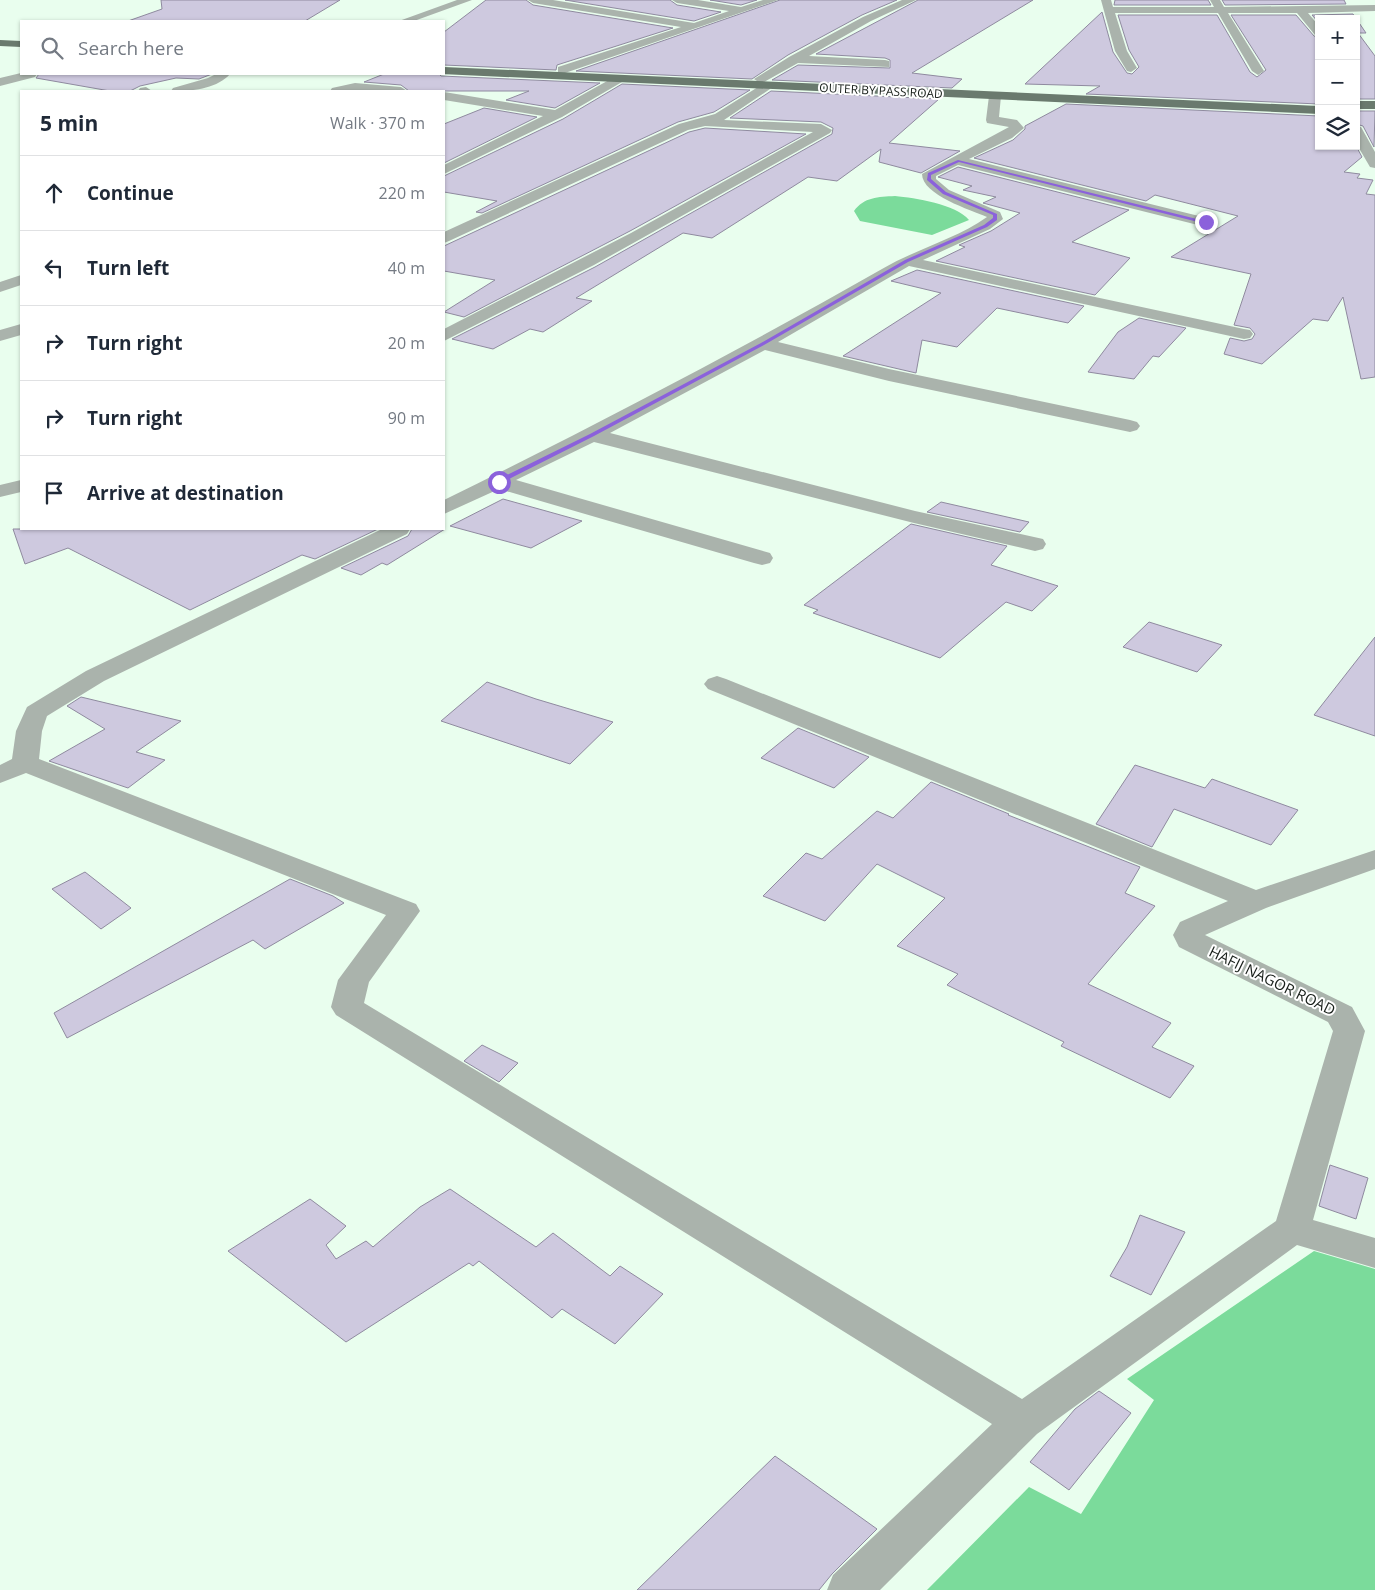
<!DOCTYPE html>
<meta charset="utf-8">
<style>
:root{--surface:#fff;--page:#f2f2f3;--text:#1f2937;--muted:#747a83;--line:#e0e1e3}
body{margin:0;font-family:"Open Sans",sans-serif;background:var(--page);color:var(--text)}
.controls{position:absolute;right:15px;top:15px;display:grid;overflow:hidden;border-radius:0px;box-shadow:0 1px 4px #0004}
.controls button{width:45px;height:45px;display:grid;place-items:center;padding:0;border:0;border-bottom:1px solid var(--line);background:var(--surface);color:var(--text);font:25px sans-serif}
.stop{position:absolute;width:15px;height:15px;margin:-11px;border:4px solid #8b61db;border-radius:50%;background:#fff}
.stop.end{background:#8b61db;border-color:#fff;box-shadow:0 1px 5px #0008}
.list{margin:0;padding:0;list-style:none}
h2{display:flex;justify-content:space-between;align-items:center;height:65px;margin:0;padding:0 20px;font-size:21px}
h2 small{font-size:16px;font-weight:400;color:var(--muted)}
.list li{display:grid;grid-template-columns:32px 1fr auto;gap:15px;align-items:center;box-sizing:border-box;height:75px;padding:0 20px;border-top:1px solid var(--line)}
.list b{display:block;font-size:19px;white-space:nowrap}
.list em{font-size:16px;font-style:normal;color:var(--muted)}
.icon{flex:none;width:28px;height:28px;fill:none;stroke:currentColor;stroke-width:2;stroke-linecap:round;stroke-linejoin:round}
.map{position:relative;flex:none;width:1375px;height:1590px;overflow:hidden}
.search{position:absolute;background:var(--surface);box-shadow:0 1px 4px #0004;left:20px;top:20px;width:425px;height:55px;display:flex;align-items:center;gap:12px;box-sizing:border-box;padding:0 18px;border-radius:0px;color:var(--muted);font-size:19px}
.panel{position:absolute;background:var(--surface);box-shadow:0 1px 4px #0004;left:20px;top:90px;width:425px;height:440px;border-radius:0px}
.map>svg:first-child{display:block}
.water{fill:#7bdb9b}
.building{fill:#cec9df;stroke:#8f8a9f}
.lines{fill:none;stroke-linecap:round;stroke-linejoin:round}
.minor{fill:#aab3ac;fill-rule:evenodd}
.major{fill:#6a7a6e;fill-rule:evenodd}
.route{fill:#8b61db}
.labels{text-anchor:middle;stroke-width:4;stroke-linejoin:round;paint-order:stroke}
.far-street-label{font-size:12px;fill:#171e19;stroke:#fff}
.street-label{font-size:15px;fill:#171e19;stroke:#fff}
</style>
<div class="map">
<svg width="1375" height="1590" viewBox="0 0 1375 1590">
<rect width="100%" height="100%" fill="#e9feee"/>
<path class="water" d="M 895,196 C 915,198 956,204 969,220 L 932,235 L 860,221 L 854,211 C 864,197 878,197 895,196 Z
M 1314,1251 L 1375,1269 L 1375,1590 L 927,1590 L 1029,1487 L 1081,1514 L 1154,1400 L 1127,1379 Z"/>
<path class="building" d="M 161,0 L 340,0 L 305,21 L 128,21 L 162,9 Z
M 486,0 L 526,0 L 533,5 L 673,28 L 557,65 L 556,70 L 444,65 L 444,32 Z
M 565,0 L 670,0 L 677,5 L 721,12 L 694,21 Z
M 710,0 L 757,0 L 741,5 Z
M 780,0 L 897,0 L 862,15 L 788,55 L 752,79 L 576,71 Z
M 918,0 L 1033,0 L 912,73 L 962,79 L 952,88 L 772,80 L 798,65 L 890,68 L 890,60 L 885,58 L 816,54 Z
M 1115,0 L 1208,0 L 1211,5 L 1114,5 Z
M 1222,0 L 1344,0 L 1346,4 L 1225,5 Z
M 1102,12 L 1113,52 L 1127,73 L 1132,74 L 1139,67 L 1129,50 L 1118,15 L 1217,15 L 1250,72 L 1257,77 L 1266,70 L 1231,15 L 1296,15 L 1314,36 L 1319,38 L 1319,104 L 1086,94 L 1100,86 L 1025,84 Z
M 1353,14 L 1366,33 L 1358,33 L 1375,56 L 1375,99 L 1356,99 L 1356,19 L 1319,19 L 1319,23 L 1312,15 Z
M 39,74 L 212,74 L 199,79 L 176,78 L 140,86 L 130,91 L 110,91 L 36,78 Z
M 384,74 L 439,74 L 441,76 L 600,83 L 555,108 L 506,100 L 529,91 L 409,91 L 401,85 L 364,82 Z
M 622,84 L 750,90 L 714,112 L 678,122 L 482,213 L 476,212 L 497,201 L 444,192 L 444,176 L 563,119 Z
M 771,91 L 939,99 L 889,143 L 960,151 L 921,173 L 879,162 L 881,149 L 837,181 L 808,177 L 712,238 L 683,233 L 576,298 L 592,301 L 543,332 L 530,329 L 493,349 L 452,339 L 595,267 L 832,134 L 833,128 L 821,122 L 730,118 Z
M 1066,104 L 1319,116 L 1319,146 L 1356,146 L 1362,157 L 1344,172 L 1360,174 L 1357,178 L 1373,180 L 1366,194 L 1375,195 L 1375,377 L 1361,379 L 1343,297 L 1328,321 L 1313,319 L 1262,364 L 1224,354 L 1230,338 L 1244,341 L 1252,339 L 1255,334 L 1250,328 L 1234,325 L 1251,274 L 1171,257 L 1238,216 L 1155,195 L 1146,201 L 974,158 L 1013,140 L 1025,129 L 1025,126 Z
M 484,108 L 537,117 L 444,163 L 444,124 Z
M 1356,111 L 1375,111 L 1374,147 L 1363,126 L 1356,124 Z
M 705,128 L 806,134 L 630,231 L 464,317 L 444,312 L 495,280 L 444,271 L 444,246 L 689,132 Z
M 958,167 L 1129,210 L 1072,242 L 1130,258 L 1095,295 L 936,261 L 965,247 L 959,245 L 991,231 L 1020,213 L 983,203 L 996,197 L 963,190 L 972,186 L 938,177 Z
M 917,270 L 1084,306 L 1068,323 L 997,308 L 957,347 L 922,340 L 916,373 L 843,356 L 941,293 L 891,281 Z
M 1139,318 L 1186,328 L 1159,357 L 1153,356 L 1134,379 L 1088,372 L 1118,332 Z
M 503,499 L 582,521 L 531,548 L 450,526 Z
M 941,502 L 1029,522 L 1020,532 L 927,512 Z
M 911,524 L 1007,546 L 991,565 L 1058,586 L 1032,611 L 1006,602 L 940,658 L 813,613 L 818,610 L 804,605 Z
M 13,529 L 378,529 L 315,559 L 302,555 L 190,610 L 68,548 L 25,564 Z
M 412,529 L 445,529 L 387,565 L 382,563 L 361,575 L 341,568 L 408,536 Z
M 1149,622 L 1222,645 L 1197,672 L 1123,647 Z
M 1375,637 L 1375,736 L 1314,715 Z
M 487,682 L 536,699 L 613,722 L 570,764 L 441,721 Z
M 81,697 L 181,721 L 136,752 L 165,760 L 128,788 L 49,761 L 105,729 L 67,706 Z
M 798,728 L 869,757 L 834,788 L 761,758 Z
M 1135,765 L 1205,788 L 1212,779 L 1298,810 L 1271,845 L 1174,809 L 1152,847 L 1096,824 Z
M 931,782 L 1009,814 L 1008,815 L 1140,867 L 1125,893 L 1155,906 L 1088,984 L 1171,1023 L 1152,1047 L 1194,1066 L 1170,1098 L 1061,1046 L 1064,1042 L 947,985 L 958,974 L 897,946 L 945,898 L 877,864 L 825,921 L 763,896 L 806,853 L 822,859 L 877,811 L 893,818 Z
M 85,872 L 131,908 L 101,929 L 52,889 Z
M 290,879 L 333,896 L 344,903 L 265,949 L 253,940 L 67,1038 L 54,1013 Z
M 482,1045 L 518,1063 L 499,1082 L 464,1061 Z
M 1330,1165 L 1368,1178 L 1356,1219 L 1319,1206 Z
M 450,1189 L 536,1247 L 553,1233 L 610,1276 L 620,1266 L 663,1294 L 615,1344 L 562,1309 L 552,1318 L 479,1261 L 473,1266 L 469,1263 L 346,1342 L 228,1251 L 310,1199 L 346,1226 L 326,1245 L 336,1259 L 366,1241 L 373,1247 L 420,1207 Z
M 1140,1215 L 1185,1232 L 1151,1295 L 1110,1276 L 1127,1247 Z
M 1099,1391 L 1131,1413 L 1069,1490 L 1030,1462 L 1075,1409 Z
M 775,1456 L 877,1529 L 832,1574 L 819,1590 L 637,1590 Z"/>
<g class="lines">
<path class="minor" d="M 457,0 L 472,0 L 414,21 L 399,21 Z
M 528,0 L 553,0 L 694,23 L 729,11 L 677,3 L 672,0 L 698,0 L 741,7 L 763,0 L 778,0 L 562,74 L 558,73 L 558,67 L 681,27 L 533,3 Z
M 902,0 L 916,0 L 871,21 L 809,56 L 885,60 L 889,61 L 889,67 L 798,63 L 764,82 L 760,83 L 754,79 L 789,57 L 863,17 Z
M 1101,0 L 1111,0 L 1113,7 L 1214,7 L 1210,0 L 1220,0 L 1224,7 L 1375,5 L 1375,11 L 1308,13 L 1319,26 L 1319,36 L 1315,35 L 1297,13 L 1228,13 L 1264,71 L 1258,75 L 1252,71 L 1218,13 L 1115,13 L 1127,51 L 1137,68 L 1131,72 L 1127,71 L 1115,51 Z
M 21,73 L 37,74 L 35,77 L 0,86 L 0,78 Z
M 216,74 L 230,74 C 217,89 189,92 171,91 L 173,88 L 208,78 Z
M 618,75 L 622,76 L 624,79 L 622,82 L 562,117 L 444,174 L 444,165 L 543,116 L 444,100 L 444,92 L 555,110 Z
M 766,82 L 772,86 L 770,89 L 724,120 L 821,124 L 832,130 L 830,133 L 594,265 L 444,341 L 444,329 L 631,233 L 813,132 L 705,126 L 688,130 L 449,241 L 444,243 L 444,232 L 679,124 L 715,114 Z
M 355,83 L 401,87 L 407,91 L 330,91 L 332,88 Z
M 146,87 L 152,91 L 138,91 L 140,88 Z
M 995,92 L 1001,96 L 999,117 L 1017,120 L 1024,128 L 1012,138 L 969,159 L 1211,219 L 1214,222 L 1206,227 L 958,165 L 936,176 L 936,179 L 949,190 L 1000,212 L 1003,219 L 990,229 L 923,260 L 1244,329 L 1250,330 L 1253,334 L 1250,338 L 1244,339 L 909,266 L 778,342 L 889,369 L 1130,420 L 1137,422 L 1140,426 L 1137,430 L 1130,432 L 889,381 L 765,350 L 610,433 L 915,511 L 1043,539 L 1046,544 L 1043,549 L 1035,551 L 914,523 L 594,442 L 516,480 L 770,553 L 773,558 L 770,563 L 762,565 L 754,563 L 499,489 L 444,514 L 444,500 C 592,427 738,351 882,269 C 916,249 956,239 987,217 C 971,210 922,195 922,174 L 1009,127 L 987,123 L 986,120 L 989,96 Z
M 1356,126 L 1361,127 L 1375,152 L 1375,168 L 1370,167 L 1356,143 Z
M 21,275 L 21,285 L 0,292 L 0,282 Z
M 21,324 L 21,335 L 0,341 L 0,330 Z
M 21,480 L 21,492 L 0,497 L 0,485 Z
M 382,529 L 410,529 L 407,534 L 104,681 L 47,716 L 42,731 L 39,759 L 416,904 L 420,911 L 369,982 L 364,1003 L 1022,1399 L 1276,1221 L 1333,1031 L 1328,1022 L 1179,947 L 1173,935 L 1180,922 L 1228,901 L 708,689 L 704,684 L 708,679 L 717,676 L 726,679 L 1256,890 L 1375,850 L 1375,869 L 1266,908 L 1205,935 L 1352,1007 L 1365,1031 L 1313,1220 L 1375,1238 L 1375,1268 L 1297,1245 L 1037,1434 L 880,1590 L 827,1590 L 833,1575 L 992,1424 L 336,1015 L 331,1007 L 338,980 L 386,915 L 26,773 L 0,783 L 0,765 L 12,759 L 16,731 L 27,707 L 86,671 Z"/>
<path class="major" d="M 0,40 L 21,41 L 21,47 L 0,46 Z
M 444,67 L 1319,106 L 1319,114 L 441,74 L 444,74 Z
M 1356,101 L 1375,101 L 1375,109 L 1356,109 Z"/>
</g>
<path class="route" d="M 958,160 L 1209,222 L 1206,224 L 959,162 L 931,175 L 931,179 L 946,192 L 997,214 L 997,220 L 987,227 L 908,262 L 764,345 L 594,436 L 501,483 L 497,483 L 497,480 L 590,434 L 761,343 L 905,260 L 984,225 L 993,218 L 993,215 L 943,194 L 927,180 L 928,173 Z"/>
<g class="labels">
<g class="far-street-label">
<text transform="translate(881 91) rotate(3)" y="4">OUTER BY PASS ROAD</text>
</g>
<g class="street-label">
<text transform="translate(1272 981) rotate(26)" y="5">HAFIJ NAGOR ROAD</text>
</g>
</g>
</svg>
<div class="controls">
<button>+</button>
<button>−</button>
<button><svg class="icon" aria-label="layers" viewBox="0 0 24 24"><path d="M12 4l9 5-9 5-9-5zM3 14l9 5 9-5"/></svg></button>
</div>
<div class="stop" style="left:499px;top:482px"></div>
<div class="stop end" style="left:1206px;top:222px"></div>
<div class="search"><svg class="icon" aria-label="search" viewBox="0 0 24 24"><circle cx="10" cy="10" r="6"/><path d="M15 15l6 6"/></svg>Search here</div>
<section class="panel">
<h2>5 min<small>Walk · 370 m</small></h2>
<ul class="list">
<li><svg class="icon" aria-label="ahead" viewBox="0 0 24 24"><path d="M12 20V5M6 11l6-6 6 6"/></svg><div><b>Continue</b></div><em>220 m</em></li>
<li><svg class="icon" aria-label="left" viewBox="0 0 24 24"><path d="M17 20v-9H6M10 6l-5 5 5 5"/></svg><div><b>Turn left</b></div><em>40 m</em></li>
<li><svg class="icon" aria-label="right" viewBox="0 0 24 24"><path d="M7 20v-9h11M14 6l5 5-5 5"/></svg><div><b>Turn right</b></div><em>20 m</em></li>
<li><svg class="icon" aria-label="right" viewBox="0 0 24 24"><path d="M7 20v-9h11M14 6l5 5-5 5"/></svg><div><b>Turn right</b></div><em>90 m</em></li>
<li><svg class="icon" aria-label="arrive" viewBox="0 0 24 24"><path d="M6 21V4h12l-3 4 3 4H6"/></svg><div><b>Arrive at destination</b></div></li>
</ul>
</section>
</div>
